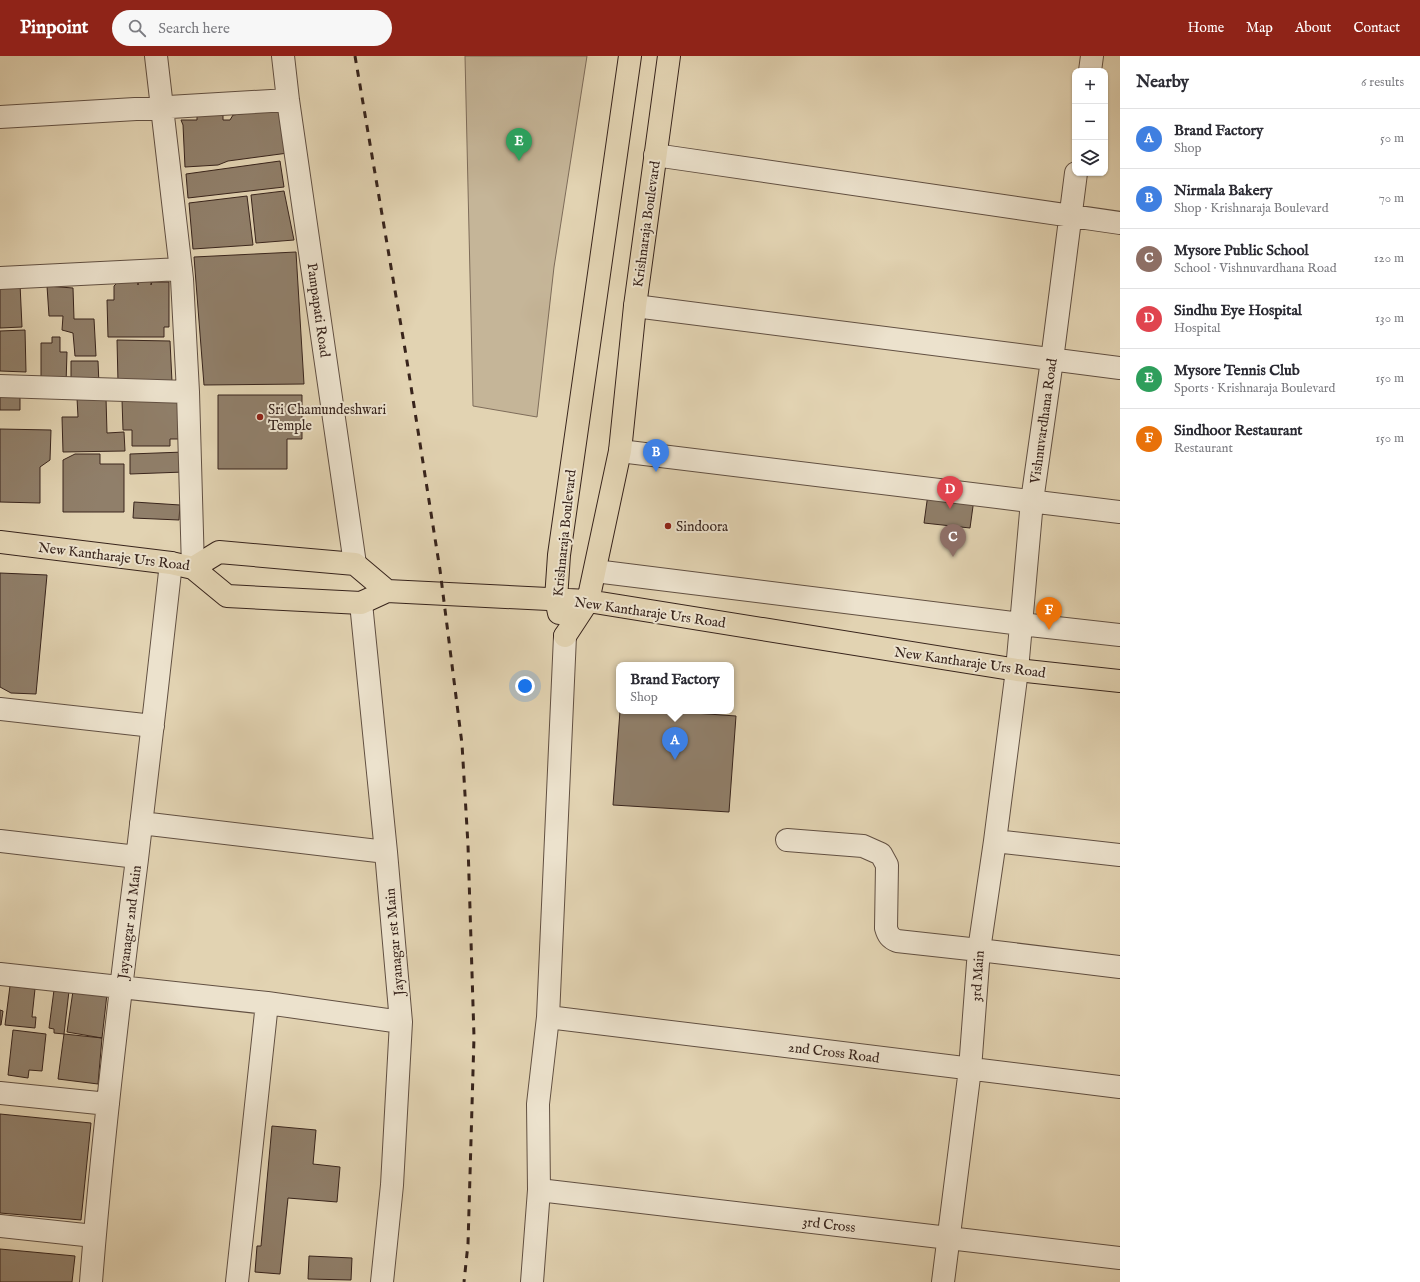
<!DOCTYPE html>
<meta charset="utf-8">
<style>
:root{--surface:#fff;--page:#f7f7f7;--text:#2b2b33;--muted:#7c7c81;--line:#e1e1e2;--accent:#8f2418}
body{margin:0;font-family:"IM FELL English",serif;background:var(--page);color:var(--text)}
.controls{position:absolute;right:12px;top:12px;display:grid;overflow:hidden;border-radius:8px;box-shadow:0 1px 3px #0004}
.controls button{width:36px;height:36px;display:grid;place-items:center;padding:0;border:0;border-bottom:1px solid var(--line);background:var(--surface);color:var(--text);font:20px sans-serif}
.you{position:absolute;left:525px;top:630px;width:14px;height:14px;margin:-10px;border:3px solid #fff;border-radius:50%;background:#1a73e8;box-shadow:0 0 0 6px #1a73e833}
.badge{display:grid;place-items:center;width:26px;height:26px;border-radius:50%;background:var(--accent);color:#fff;font-size:13px;font-weight:700}
.pin{position:absolute;translate:-50% -33px;filter:drop-shadow(0 1px 2px #0008)}
.pin::after{content:'';position:absolute;top:21px;width:14px;height:12px;background:inherit;clip-path:polygon(0 0,100% 0,50% 100%)}
.popup{position:absolute;left:616px;top:606px;width:118px;height:52px;box-sizing:border-box;display:grid;place-content:center;border-radius:8px;background:var(--surface);filter:drop-shadow(0 1px 3px #0005);font-size:13px;white-space:nowrap;color:var(--muted)}
.popup b{font-size:15px;color:var(--text)}
.popup::after{content:'';position:absolute;left:50%;top:100%;margin-left:-8px;border:8px solid transparent;border-top-color:var(--surface)}
.list{margin:0;padding:0;list-style:none}
h2{display:flex;justify-content:space-between;align-items:center;height:52px;margin:0;padding:0 16px;font-size:17px}
h2 small{font-size:13px;font-weight:400;color:var(--muted)}
.list li{display:grid;grid-template-columns:26px 1fr auto;gap:12px;align-items:center;box-sizing:border-box;height:60px;padding:0 16px;border-top:1px solid var(--line)}
.list b{display:block;font-size:15px;white-space:nowrap}
.list p{margin:0;font-size:13px;white-space:nowrap;color:var(--muted)}
.list em{font-size:13px;font-style:normal;color:var(--muted)}
.icon{flex:none;width:22px;height:22px;fill:none;stroke:currentColor;stroke-width:2;stroke-linecap:round;stroke-linejoin:round}
.map{position:relative;flex:none;width:1120px;height:1226px;overflow:hidden}
header{display:flex;align-items:center;gap:24px;box-sizing:border-box;height:56px;padding:0 20px;background:var(--accent);color:#fff}
header strong{font-size:19px}
nav{display:flex;gap:22px;margin-inline-start:auto;font-size:14px}
.search{width:280px;height:36px;background:var(--page);display:flex;align-items:center;gap:10px;box-sizing:border-box;padding:0 14px;border-radius:22px;color:var(--muted);font-size:15px}
main{display:flex}
aside{flex:1;background:var(--surface)}
.map>svg:first-child{display:block}
.green{fill:#c5b598;stroke:#7e6c5a}
.building{fill:#907f6a;stroke:#38241c}
.lines{fill:none;stroke-linecap:round;stroke-linejoin:round}
.minor-casing{stroke:#625042;stroke-width:24}
.major-casing{stroke:#38241c;stroke-width:24}
.minor{stroke:#ece2cd;stroke-width:22}
.major{stroke:#e2d3b2;stroke-width:22}
.rail{stroke:#38241c;stroke-width:3;stroke-dasharray:7 7;stroke-linecap:butt}
.poi-dot{fill:#8f2418;stroke:#ece2cd;stroke-width:1.5}
.labels{text-anchor:middle;stroke-width:4;stroke-linejoin:round;paint-order:stroke}
.street-label{font-size:14px;fill:#38241c;stroke:#ece2cd}
.poi-label{font-size:14px;fill:#38241c;stroke:#ece2cd;text-anchor:start}
</style>
<header>
<strong>Pinpoint</strong>
<div class="search"><svg class="icon" aria-label="search" viewBox="0 0 24 24"><circle cx="10" cy="10" r="6"/><path d="M15 15l6 6"/></svg>Search here</div>
<nav><a>Home</a><a>Map</a><a>About</a><a>Contact</a></nav>
</header>
<main>
<div class="map">
<svg width="1120" height="1226" viewBox="0 0 1120 1226">
<rect width="100%" height="100%" fill="#e2d3b2"/>
<filter id="stains"><feTurbulence type="fractalNoise" baseFrequency=".005" numOctaves="4"/><feColorMatrix values="0 0 0 0 .2 0 0 0 0 .09 0 0 0 0 .02 0 0 0 .5 -.17"/></filter>
<radialGradient id="worn" r=".72"><stop offset=".6" stop-color="#630" stop-opacity="0"/><stop offset="1" stop-color="#630" stop-opacity=".3"/></radialGradient>
<path class="green" d="M 465,0 L 587,0 L 554,211 L 537,361 L 473,350 Z"/>
<path class="building" d="M 282,52 L 288,97 L 228,105 L 218,109 L 185,111 L 183,69 L 181,64 L 197,64 L 197,60 L 223,59 L 223,64 L 230,64 L 233,59 Z
M 280,105 L 284,131 L 188,142 L 186,118 Z
M 284,135 L 294,184 L 256,187 L 251,139 Z
M 247,140 L 253,189 L 193,193 L 189,147 Z
M 296,196 L 304,328 L 204,329 L 194,201 Z
M 121,223 L 138,223 L 138,229 L 138,223 L 151,223 L 151,229 L 152,226 L 169,226 L 169,271 L 164,271 L 164,281 L 108,281 L 107,244 L 114,244 L 114,230 Z
M 20,228 L 22,271 L 0,272 L 0,229 Z
M 47,230 L 73,232 L 74,263 L 94,263 L 96,300 L 75,300 L 73,277 L 62,274 L 63,260 L 49,260 Z
M 25,274 L 26,316 L 0,315 L 0,275 Z
M 52,281 L 60,281 L 60,296 L 67,296 L 66,328 L 41,328 L 41,287 L 52,287 Z
M 117,284 L 170,285 L 172,326 L 118,326 Z
M 71,305 L 98,305 L 99,329 L 71,329 Z
M 0,334 L 20,334 L 20,354 L 0,354 Z
M 218,339 L 302,339 L 302,383 L 287,383 L 287,413 L 218,413 Z
M 183,340 L 184,383 L 170,383 L 170,390 L 132,390 L 132,374 L 123,374 L 122,344 Z
M 77,342 L 106,342 L 107,377 L 124,376 L 125,395 L 63,396 L 62,361 L 78,361 Z
M 0,373 L 51,374 L 50,404 L 40,411 L 40,447 L 0,446 Z
M 184,396 L 184,416 L 130,418 L 130,398 Z
M 75,398 L 100,398 L 100,408 L 124,408 L 124,456 L 63,456 L 63,404 Z
M 928,438 L 974,443 L 970,472 L 924,467 Z
M 134,446 L 180,449 L 179,464 L 133,462 Z
M 0,517 L 47,519 L 36,638 L 11,637 L 0,631 Z
M 620,655 L 666,655 L 736,660 L 729,756 L 613,749 Z
M 10,930 L 35,933 L 32,961 L 36,961 L 35,972 L 5,969 Z
M 54,934 L 69,935 L 64,978 L 54,977 L 54,973 L 49,972 Z
M 73,935 L 107,938 L 102,982 L 67,976 Z
M 0,954 L 3,955 L 1,969 L 0,969 Z
M 13,974 L 46,978 L 42,1015 L 29,1014 L 28,1022 L 8,1019 Z
M 64,978 L 102,982 L 98,1028 L 58,1023 Z
M 0,1058 L 91,1067 L 81,1164 L 0,1157 Z
M 272,1070 L 316,1074 L 313,1108 L 340,1111 L 337,1146 L 288,1142 L 280,1218 L 255,1216 L 257,1190 L 261,1190 Z
M 0,1193 L 75,1200 L 72,1226 L 0,1226 Z
M 309,1200 L 352,1202 L 351,1224 L 308,1223 Z"/>
<g class="lines">
<defs>
<path id="minor" d="M 156,0 L 182,223 L 188,336 L 193,512
M 283,0 L 288,44 L 355,508
M 1090,15 L 1092,0
M 0,61 L 288,44
M 655,99 L 1120,167
M 0,222 L 181,213
M 635,250 L 1120,312
M 0,330 L 188,336
M 620,395 L 1120,456
M 595,515 L 1021,568 L 1120,579
M 361,547 L 386,796 L 401,966 L 392,1129 L 382,1226
M 0,653 L 153,670
M 141,767 L 386,796
M 787,784 L 863,790 L 881,798 L 887,809 L 886,872 C 888,879 890,882 897,885 L 979,894 L 1120,911
M 0,785 L 137,801
M 995,785 L 1120,799
M 0,918 L 267,947 L 401,966
M 548,961 L 1120,1031
M 0,1037 L 108,1048
M 539,1134 L 1120,1202
M 0,1170 L 94,1180
M 91,1226 C 102,1085 119,944 137,803 C 149,704 160,606 171,507
M 237,1226 L 267,947
M 532,1226 L 539,1134 L 538,1048 L 548,961 L 565,580
M 943,1226 L 970,1013 L 979,894 L 995,785 L 1017,614 L 1032,445 L 1052,304 L 1076,117"/>
<path id="major" d="M 0,486 L 171,507 L 193,512 L 219,496 L 355,508 L 387,535 L 588,545 L 1017,614 L 1120,625
M 193,512 L 227,540 L 361,547 L 387,535
M 559,557 L 556,543 L 559,499 L 630,0
M 565,580 L 588,545 L 620,395 L 635,250 L 669,0"/>
</defs>
<use href="#minor" class="minor-casing"/>
<use href="#major" class="major-casing"/>
<use href="#minor" class="minor"/>
<use href="#major" class="major"/>
<path class="rail" d="M 355,0 L 406,299 L 440,514 L 462,688 L 468,789 L 474,981 L 468,1188 L 464,1226"/>
</g>
<g class="poi-dot">
<circle cx="260" cy="361" r="4"/>
<circle cx="668" cy="470" r="4"/>
</g>
<g class="labels">
<g class="street-label">
<text transform="translate(646 168) rotate(-82)" y="5">Krishnaraja Boulevard</text>
<text transform="translate(319 254) rotate(82)" y="5">Pampapati Road</text>
<text transform="translate(1043 365) rotate(-82)" y="5">Vishnuvardhana Road</text>
<text transform="translate(564 477) rotate(-84)" y="5">Krishnaraja Boulevard</text>
<text transform="translate(114 500) rotate(7)" y="5">New Kantharaje Urs Road</text>
<text transform="translate(650 556) rotate(8)" y="5">New Kantharaje Urs Road</text>
<text transform="translate(970 606) rotate(8)" y="5">New Kantharaje Urs Road</text>
<text transform="translate(129 866) rotate(-83)" y="5">Jayanagar 2nd Main</text>
<text transform="translate(394 886) rotate(-95)" y="5">Jayanagar 1st Main</text>
<text transform="translate(977 920) rotate(-86)" y="5">3rd Main</text>
<text transform="translate(834 996) rotate(7)" y="5">2nd Cross Road</text>
<text transform="translate(829 1168) rotate(7)" y="5">3rd Cross</text>
</g>
<g class="poi-label">
<text x="268" y="358">Sri Chamundeshwari<tspan x="268" dy="16">Temple</tspan></text>
<text x="676" y="475">Sindoora</text>
</g>
</g>
<rect width="100%" height="100%" filter="url(#stains)"/>
<rect width="100%" height="100%" fill="url(#worn)"/>
</svg>
<div class="controls">
<button>+</button>
<button>−</button>
<button><svg class="icon" aria-label="layers" viewBox="0 0 24 24"><path d="M12 4l9 5-9 5-9-5zM3 14l9 5 9-5"/></svg></button>
</div>
<div class="you"></div>
<div class="pin badge" style="left:675px;top:704px;background:#3f7fe0">A</div>
<div class="popup"><b>Brand Factory</b>Shop</div>
<div class="pin badge" style="left:656px;top:416px;background:#3f7fe0">B</div>
<div class="pin badge" style="left:953px;top:501px;background:#8d6e63">C</div>
<div class="pin badge" style="left:950px;top:453px;background:#e0444e">D</div>
<div class="pin badge" style="left:519px;top:105px;background:#2e9e5b">E</div>
<div class="pin badge" style="left:1049px;top:574px;background:#e8710a">F</div>
</div>
<aside>
<h2>Nearby<small>6 results</small></h2>
<ul class="list">
<li><span class="badge" style="background:#3f7fe0">A</span><div><b>Brand Factory</b><p>Shop</p></div><em>50 m</em></li>
<li><span class="badge" style="background:#3f7fe0">B</span><div><b>Nirmala Bakery</b><p>Shop · Krishnaraja Boulevard</p></div><em>70 m</em></li>
<li><span class="badge" style="background:#8d6e63">C</span><div><b>Mysore Public School</b><p>School · Vishnuvardhana Road</p></div><em>120 m</em></li>
<li><span class="badge" style="background:#e0444e">D</span><div><b>Sindhu Eye Hospital</b><p>Hospital</p></div><em>130 m</em></li>
<li><span class="badge" style="background:#2e9e5b">E</span><div><b>Mysore Tennis Club</b><p>Sports · Krishnaraja Boulevard</p></div><em>150 m</em></li>
<li><span class="badge" style="background:#e8710a">F</span><div><b>Sindhoor Restaurant</b><p>Restaurant</p></div><em>150 m</em></li>
</ul>
</aside>
</main>
